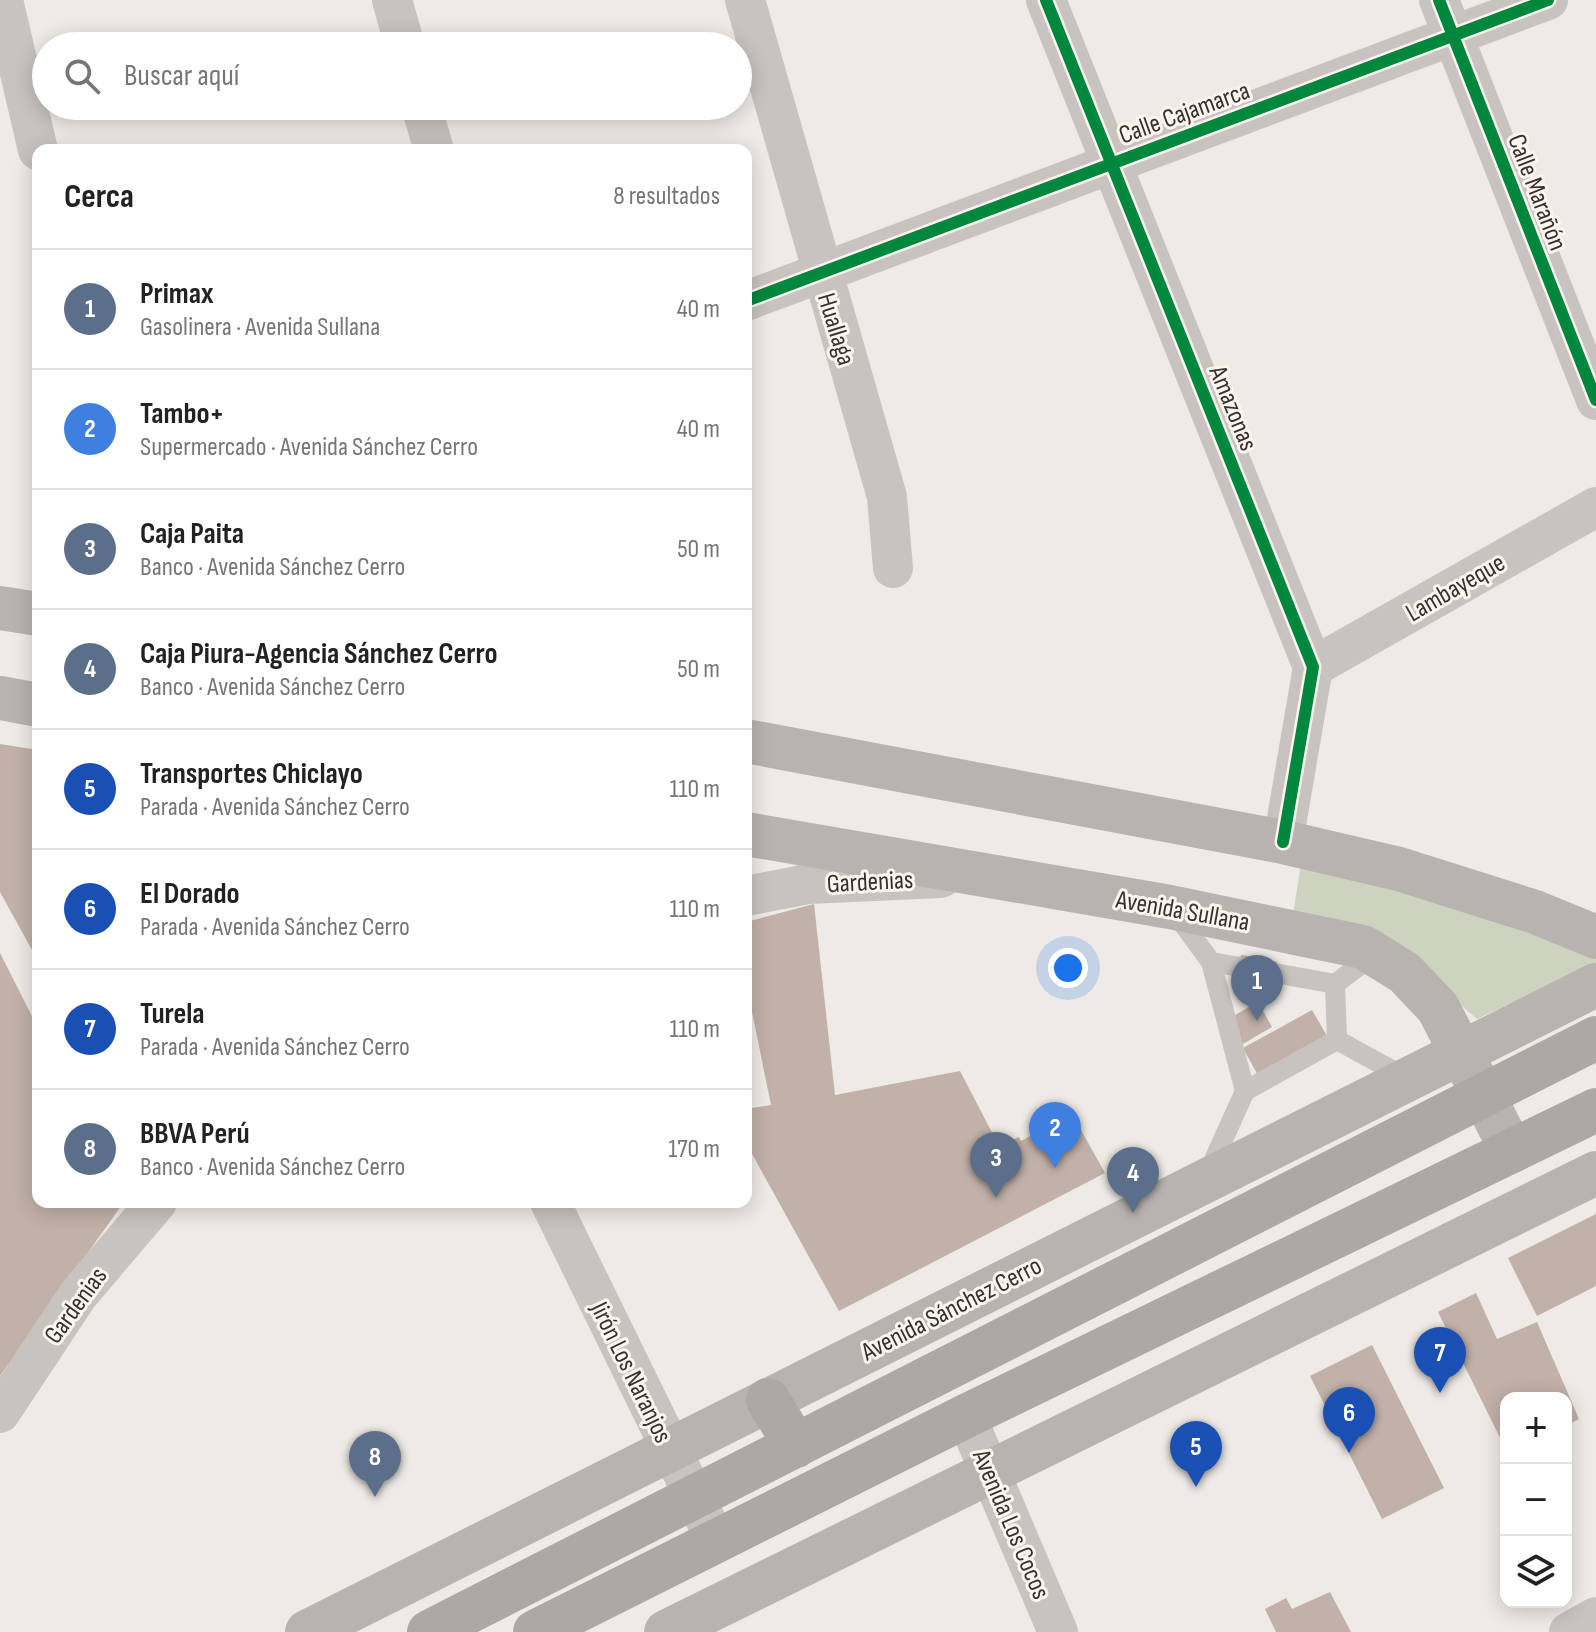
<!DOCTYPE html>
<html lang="es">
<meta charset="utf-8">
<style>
:root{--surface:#fff;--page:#f2f2f2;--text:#222;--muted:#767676;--line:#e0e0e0;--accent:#1a73e8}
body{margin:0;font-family:"Sofia Sans Condensed",sans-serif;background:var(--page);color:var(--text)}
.controls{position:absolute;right:24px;bottom:24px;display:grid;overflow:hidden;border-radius:16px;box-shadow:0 4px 20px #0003}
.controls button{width:72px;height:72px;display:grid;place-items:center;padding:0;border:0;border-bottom:2px solid var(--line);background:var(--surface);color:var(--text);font:40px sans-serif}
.you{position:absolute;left:1068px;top:968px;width:28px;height:28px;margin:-20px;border:6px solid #fff;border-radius:50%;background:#1a73e8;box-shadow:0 0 0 12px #1a73e833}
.badge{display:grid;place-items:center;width:52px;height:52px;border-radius:50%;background:var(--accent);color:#fff;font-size:26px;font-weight:700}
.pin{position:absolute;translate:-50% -66px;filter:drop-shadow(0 2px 4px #0008)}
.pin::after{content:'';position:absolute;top:42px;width:28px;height:24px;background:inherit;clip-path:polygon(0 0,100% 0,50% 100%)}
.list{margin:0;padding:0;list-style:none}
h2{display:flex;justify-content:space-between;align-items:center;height:104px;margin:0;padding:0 32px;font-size:34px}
h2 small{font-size:26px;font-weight:400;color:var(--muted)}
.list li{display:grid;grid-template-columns:52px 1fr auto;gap:24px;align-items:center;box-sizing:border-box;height:120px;padding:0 32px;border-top:2px solid var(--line)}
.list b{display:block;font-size:30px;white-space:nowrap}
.list p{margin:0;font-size:26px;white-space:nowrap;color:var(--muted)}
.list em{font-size:26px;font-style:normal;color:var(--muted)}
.icon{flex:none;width:44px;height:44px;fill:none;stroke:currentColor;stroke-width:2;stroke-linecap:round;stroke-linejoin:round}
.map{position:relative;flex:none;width:1596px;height:1632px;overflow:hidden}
.search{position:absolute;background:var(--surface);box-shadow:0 4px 20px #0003;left:32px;top:32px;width:720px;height:88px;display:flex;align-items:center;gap:20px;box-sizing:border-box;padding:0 28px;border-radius:44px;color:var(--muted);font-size:30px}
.panel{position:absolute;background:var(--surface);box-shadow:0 4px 20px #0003;left:32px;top:144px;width:720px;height:1064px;border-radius:16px}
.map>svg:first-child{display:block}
.green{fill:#ced3c0}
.building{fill:#c1b1a8}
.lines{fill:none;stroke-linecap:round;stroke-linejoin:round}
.lane{stroke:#c8c3be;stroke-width:20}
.street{stroke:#c8c3be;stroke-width:40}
.secondary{stroke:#b8b3ae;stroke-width:44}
.primary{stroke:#ada8a3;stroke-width:44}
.cycleway-casing{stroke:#faf5ee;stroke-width:17}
.cycleway{stroke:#00873e;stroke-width:12}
.labels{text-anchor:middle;stroke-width:6;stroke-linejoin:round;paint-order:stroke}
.street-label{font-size:26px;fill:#39312b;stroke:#faf5ee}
</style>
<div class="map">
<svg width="1596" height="1632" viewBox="0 0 1596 1632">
<rect width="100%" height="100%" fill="#eeeae5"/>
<path class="green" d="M 1301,864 L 1517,921 L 1596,958 L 1596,963 L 1477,1019 L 1390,943 L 1293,915 Z"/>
<path class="building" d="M 0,744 L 38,750 L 38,961 L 0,892 Z
M 814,904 L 835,1095 L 960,1071 L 999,1146 L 1019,1137 L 1021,1141 L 1072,1114 L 1105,1173 L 839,1311 L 746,1143 L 746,1109 L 771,1105 L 746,982 L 746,922 Z
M 0,953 L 38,1028 L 38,1202 L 124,1202 L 0,1376 Z
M 1241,955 L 1277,962 L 1271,995 L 1235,989 Z
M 1258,1002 L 1272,1027 L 1243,1044 L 1228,1019 Z
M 1312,1010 L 1330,1041 L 1260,1079 L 1243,1048 Z
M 1596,1214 L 1596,1286 L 1537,1316 L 1508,1258 Z
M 1476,1293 L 1497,1339 L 1537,1322 L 1579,1419 L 1566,1426 L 1566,1398 L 1506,1398 L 1506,1450 L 1438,1312 Z
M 1372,1345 L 1444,1488 L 1382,1519 L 1310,1376 Z
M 1330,1592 L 1351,1632 L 1276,1632 L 1265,1609 L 1286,1598 L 1292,1609 Z"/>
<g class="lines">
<path class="lane" d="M 1175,913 L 1211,962 L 1240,967
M 1211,962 L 1245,1091
M 1275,973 L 1335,984 L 1376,953
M 1335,984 L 1337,1040
M 1208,1173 L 1245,1091 L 1337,1040 L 1408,1079"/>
<path class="street" d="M 3,0 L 38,150
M 392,0 L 405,46
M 745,0 L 887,497 L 893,568
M 1046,0 L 1313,667 L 1283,842
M 1439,0 L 1596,400
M 421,106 L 434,150
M 746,301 L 1548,0
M 1313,667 L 1596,507
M 746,896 L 808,884 L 941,878
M 550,1202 L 716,1541
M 0,1413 L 78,1295 L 157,1202
M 966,1416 L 1058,1632
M 1569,1632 L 1596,1617"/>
<path class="secondary" d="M 0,608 L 38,614
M 0,698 L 38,705
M 746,741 L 1283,842 L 1399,869 L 1535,912 L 1596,937
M 746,834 L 1170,907 L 1363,947 L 1405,973 L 1438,1008 L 1512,1151
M 307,1632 L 1596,985
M 666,1632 L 1596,1173"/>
<path class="primary" d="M 768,1400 L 796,1446
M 429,1632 L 1596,1038
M 535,1632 L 966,1416 L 1596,1110"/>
<defs>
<path id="cycleway" d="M 1046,0 L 1313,667 L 1283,842
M 1439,0 L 1596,400
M 746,301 L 1548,0"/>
</defs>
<use href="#cycleway" class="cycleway-casing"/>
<use href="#cycleway" class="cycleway"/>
</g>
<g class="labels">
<g class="street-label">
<text transform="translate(1184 112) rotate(-20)" y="9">Calle Cajamarca</text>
<text transform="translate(1538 192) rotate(69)" y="9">Calle Marañón</text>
<text transform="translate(837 329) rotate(73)" y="9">Huallaga</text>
<text transform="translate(1234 408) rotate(68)" y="9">Amazonas</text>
<text transform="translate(1455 587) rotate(-30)" y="9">Lambayeque</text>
<text transform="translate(870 881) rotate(-3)" y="9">Gardenias</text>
<text transform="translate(1183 910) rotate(10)" y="9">Avenida Sullana</text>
<text transform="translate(75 1305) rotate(-54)" y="9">Gardenias</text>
<text transform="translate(951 1308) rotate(-27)" y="9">Avenida Sánchez Cerro</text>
<text transform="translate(632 1372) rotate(64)" y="9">Jirón Los Naranjos</text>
<text transform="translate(1012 1524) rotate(67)" y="9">Avenida Los Cocos</text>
</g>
</g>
</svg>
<div class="controls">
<button>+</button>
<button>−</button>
<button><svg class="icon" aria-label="layers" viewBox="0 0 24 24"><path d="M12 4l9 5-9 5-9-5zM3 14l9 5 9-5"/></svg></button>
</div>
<div class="you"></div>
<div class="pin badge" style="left:1257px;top:1021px;background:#5c6f8a">1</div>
<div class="pin badge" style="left:1055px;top:1168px;background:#3f7fe0">2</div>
<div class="pin badge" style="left:996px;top:1198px;background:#5c6f8a">3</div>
<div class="pin badge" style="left:1133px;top:1213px;background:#5c6f8a">4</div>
<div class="pin badge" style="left:1196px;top:1487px;background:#1a4fb4">5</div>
<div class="pin badge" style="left:1349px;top:1453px;background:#1a4fb4">6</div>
<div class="pin badge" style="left:1440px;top:1393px;background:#1a4fb4">7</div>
<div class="pin badge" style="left:375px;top:1497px;background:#5c6f8a">8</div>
<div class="search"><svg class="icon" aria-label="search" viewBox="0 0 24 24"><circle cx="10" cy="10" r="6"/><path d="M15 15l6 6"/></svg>Buscar aquí</div>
<section class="panel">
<h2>Cerca<small>8 resultados</small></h2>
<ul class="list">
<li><span class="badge" style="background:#5c6f8a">1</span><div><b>Primax</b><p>Gasolinera · Avenida Sullana</p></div><em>40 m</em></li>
<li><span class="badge" style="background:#3f7fe0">2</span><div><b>Tambo+</b><p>Supermercado · Avenida Sánchez Cerro</p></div><em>40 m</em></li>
<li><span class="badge" style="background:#5c6f8a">3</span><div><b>Caja Paita</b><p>Banco · Avenida Sánchez Cerro</p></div><em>50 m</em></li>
<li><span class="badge" style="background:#5c6f8a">4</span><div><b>Caja Piura-Agencia Sánchez Cerro</b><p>Banco · Avenida Sánchez Cerro</p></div><em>50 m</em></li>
<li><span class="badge" style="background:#1a4fb4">5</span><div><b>Transportes Chiclayo</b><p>Parada · Avenida Sánchez Cerro</p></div><em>110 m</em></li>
<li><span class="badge" style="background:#1a4fb4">6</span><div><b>El Dorado</b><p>Parada · Avenida Sánchez Cerro</p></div><em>110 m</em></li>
<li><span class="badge" style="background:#1a4fb4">7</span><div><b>Turela</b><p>Parada · Avenida Sánchez Cerro</p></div><em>110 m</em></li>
<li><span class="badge" style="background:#5c6f8a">8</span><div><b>BBVA Perú</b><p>Banco · Avenida Sánchez Cerro</p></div><em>170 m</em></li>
</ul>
</section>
</div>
